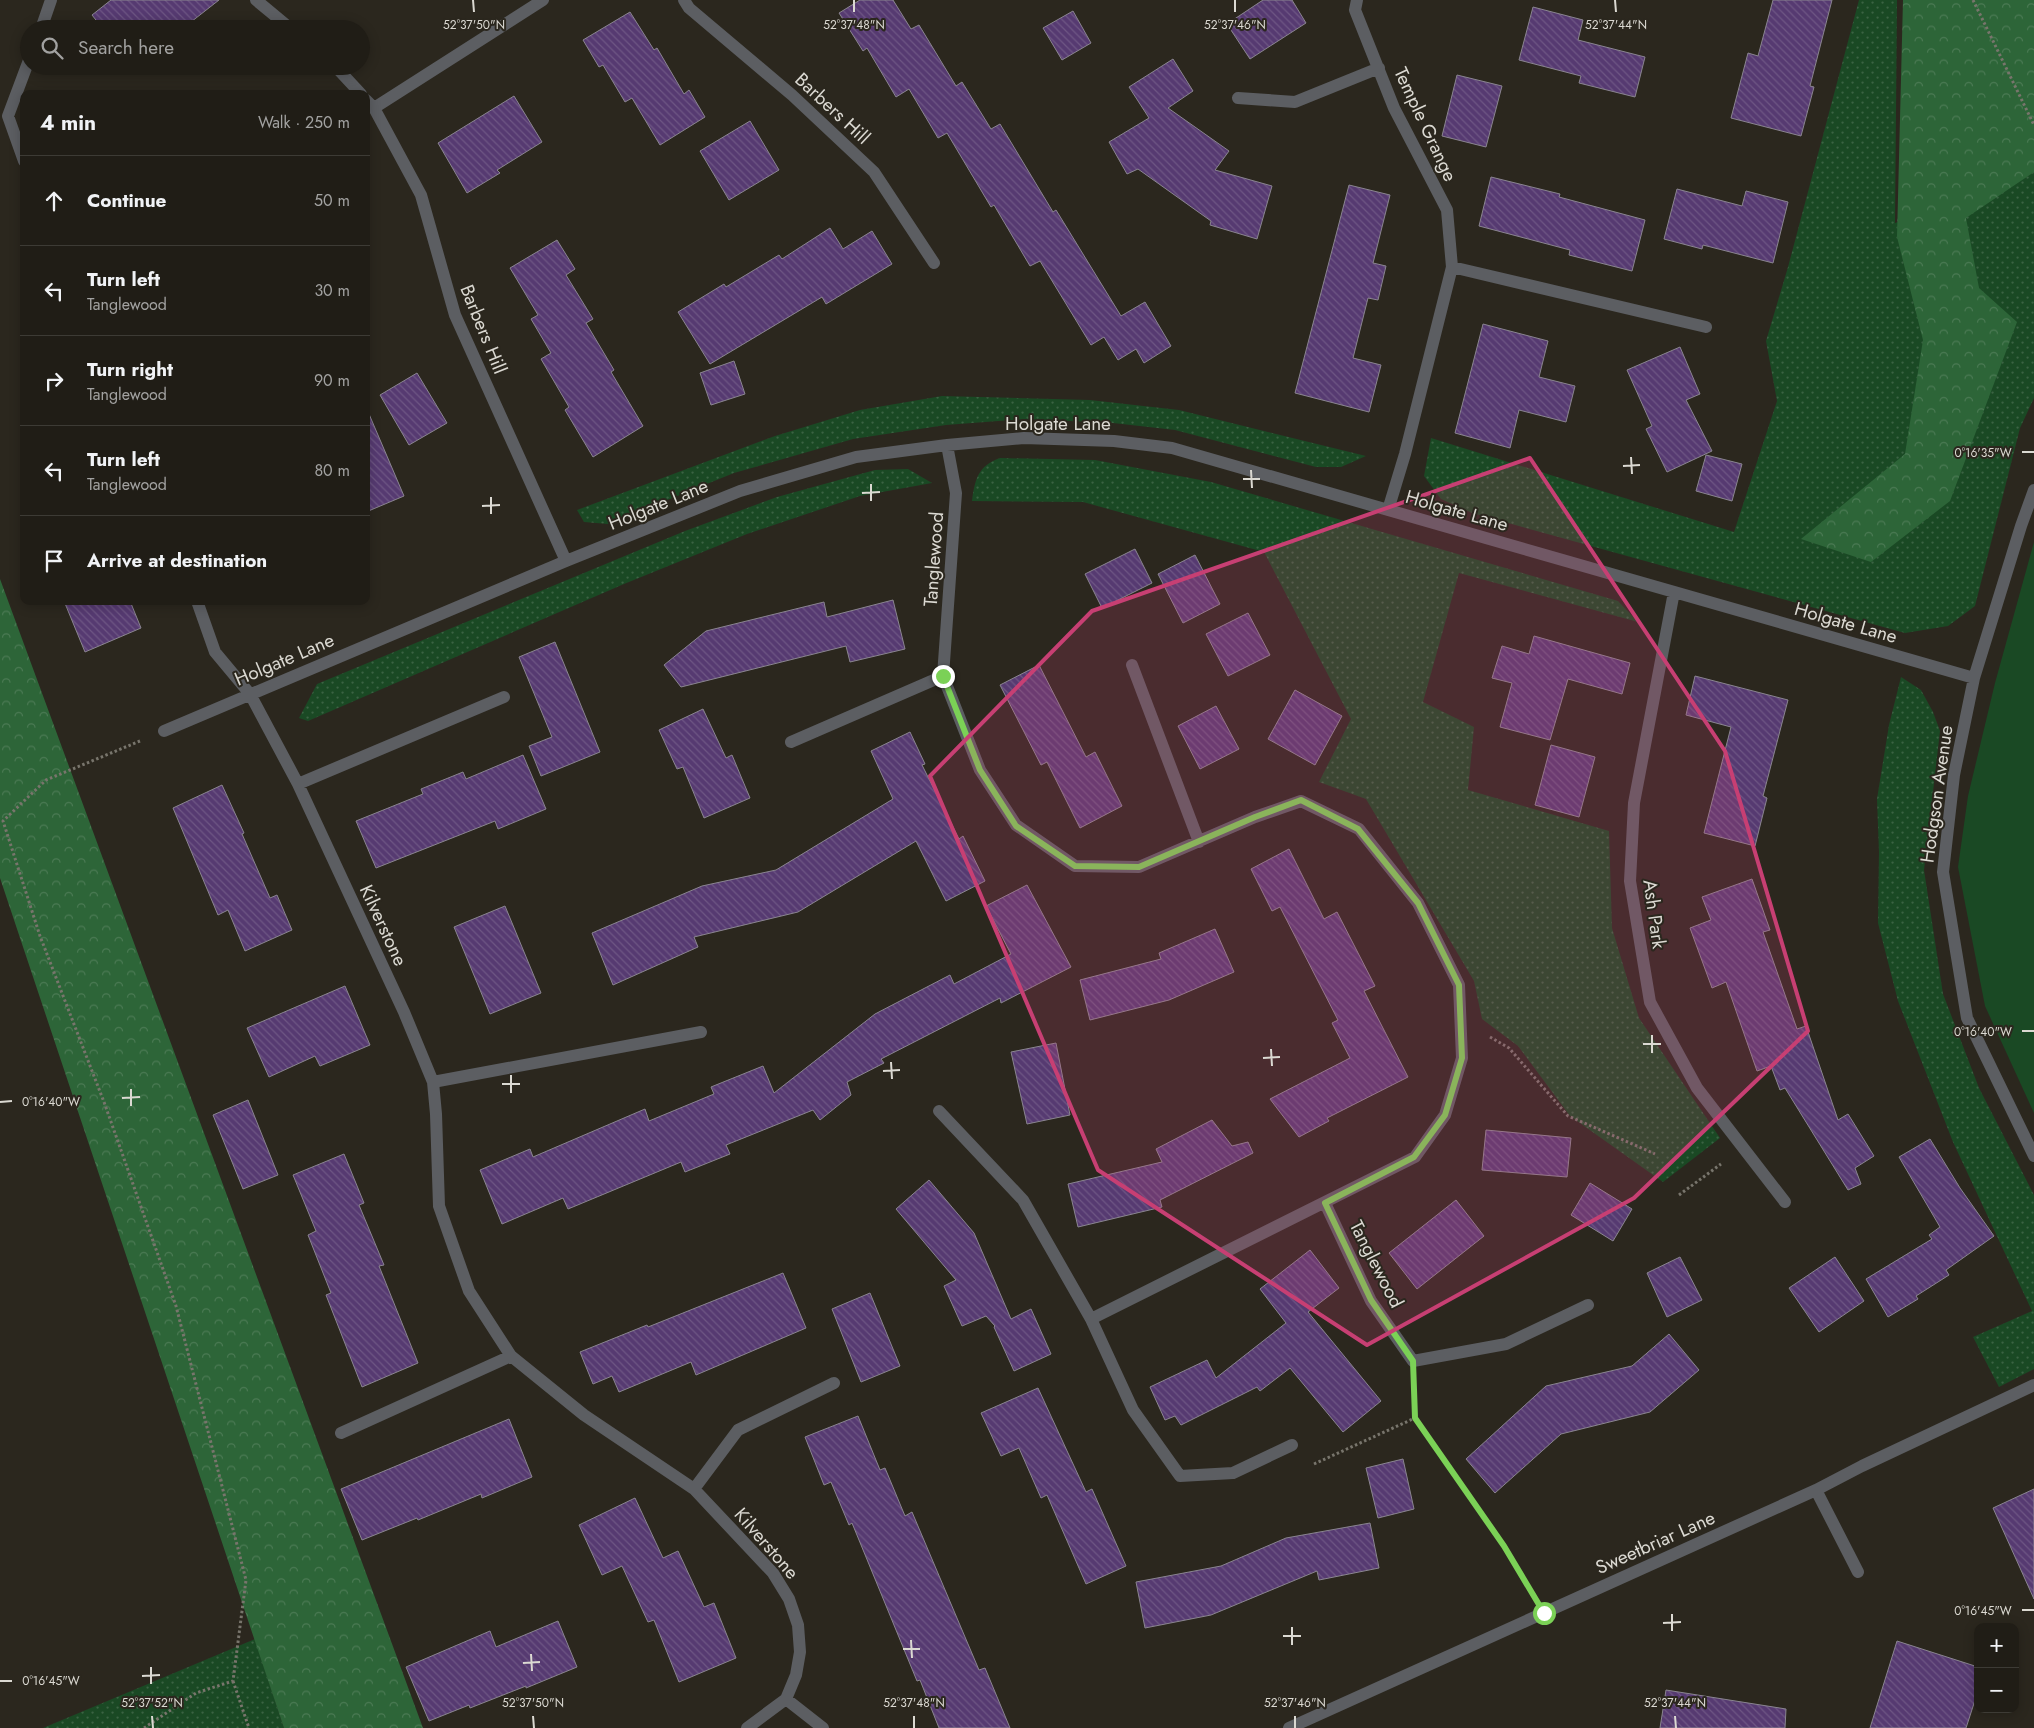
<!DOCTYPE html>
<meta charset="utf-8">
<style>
:root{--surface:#201d16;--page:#28261f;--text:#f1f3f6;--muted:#a2a2a1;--line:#3d3b35}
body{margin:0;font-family:Jost,sans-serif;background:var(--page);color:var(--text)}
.controls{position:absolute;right:15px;bottom:15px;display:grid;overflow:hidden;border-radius:10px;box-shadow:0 2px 12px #0003}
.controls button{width:45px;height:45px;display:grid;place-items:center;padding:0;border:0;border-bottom:1px solid var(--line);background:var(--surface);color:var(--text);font:25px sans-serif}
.stop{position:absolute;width:15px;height:15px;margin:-11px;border:4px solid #7bd156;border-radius:50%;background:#fff}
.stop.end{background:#7bd156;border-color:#fff;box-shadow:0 1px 5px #0008}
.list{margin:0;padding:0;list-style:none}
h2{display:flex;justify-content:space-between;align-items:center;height:65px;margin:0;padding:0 20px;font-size:21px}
h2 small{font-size:16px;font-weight:400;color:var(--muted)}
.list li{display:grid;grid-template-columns:32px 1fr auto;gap:15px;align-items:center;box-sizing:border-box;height:90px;padding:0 20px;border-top:1px solid var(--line)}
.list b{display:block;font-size:19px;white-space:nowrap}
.list p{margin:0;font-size:16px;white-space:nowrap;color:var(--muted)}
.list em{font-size:16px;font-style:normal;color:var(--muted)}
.icon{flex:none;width:28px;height:28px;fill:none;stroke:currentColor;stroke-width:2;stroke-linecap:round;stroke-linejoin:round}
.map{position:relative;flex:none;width:2034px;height:1728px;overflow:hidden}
.search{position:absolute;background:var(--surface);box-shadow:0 2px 12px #0003;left:20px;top:20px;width:350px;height:55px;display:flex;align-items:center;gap:12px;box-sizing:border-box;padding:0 18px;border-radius:28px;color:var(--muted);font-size:19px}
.panel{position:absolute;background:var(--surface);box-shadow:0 2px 12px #0003;left:20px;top:90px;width:350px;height:515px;border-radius:10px}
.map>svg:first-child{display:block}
.grass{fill:url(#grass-dots)}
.forest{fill:url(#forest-crowns)}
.green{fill:#1a4924}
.building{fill:url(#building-back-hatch);stroke:#8a8590}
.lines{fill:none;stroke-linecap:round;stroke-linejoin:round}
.path{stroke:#78756c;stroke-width:3;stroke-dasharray:2.5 2.5;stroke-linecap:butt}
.minor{stroke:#5c5e62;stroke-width:12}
.route{stroke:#7bd156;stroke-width:6}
.marked{fill:#c73f73;fill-opacity:0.2;stroke:#c73f73;stroke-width:4;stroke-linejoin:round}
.ticks{fill:none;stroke:#dbd9d2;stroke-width:2}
.labels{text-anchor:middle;stroke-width:4;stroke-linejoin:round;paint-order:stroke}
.street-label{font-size:19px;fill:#dbd9d2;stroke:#2b271e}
.ticks-label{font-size:12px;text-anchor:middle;fill:#dbd9d2;stroke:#2b271e;stroke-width:4;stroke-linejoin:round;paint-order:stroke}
</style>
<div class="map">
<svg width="2034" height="1728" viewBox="0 0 2034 1728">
<defs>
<pattern id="grass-dots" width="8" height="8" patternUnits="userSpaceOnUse" patternTransform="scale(1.25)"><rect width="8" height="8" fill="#1a4924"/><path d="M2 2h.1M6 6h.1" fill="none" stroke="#3b6343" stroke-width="1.8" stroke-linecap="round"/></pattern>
<pattern id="forest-crowns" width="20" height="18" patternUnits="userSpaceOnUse" patternTransform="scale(1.25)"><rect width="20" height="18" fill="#2d6538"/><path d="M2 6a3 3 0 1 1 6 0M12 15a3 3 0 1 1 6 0" fill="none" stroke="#4b7a54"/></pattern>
<pattern id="building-back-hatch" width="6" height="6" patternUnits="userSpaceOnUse" patternTransform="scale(1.25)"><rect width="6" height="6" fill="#563a71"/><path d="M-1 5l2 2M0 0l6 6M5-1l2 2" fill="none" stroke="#6e5684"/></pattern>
</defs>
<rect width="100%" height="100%" fill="#2b271e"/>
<path class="grass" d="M 1859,0 L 1897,0 L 1895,223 L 2034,170 L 2034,398 L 2020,428 L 1975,606 L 1948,626 L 1905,633 L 1472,513 L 1441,499 L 1424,476 L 1431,438 L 1734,532 L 1777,401 L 1766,341 L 1788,267 Z
M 942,396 L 1090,400 L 1179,410 L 1366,456 L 1341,467 L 1316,467 L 1175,430 L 1113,423 L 1026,419 L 946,425 L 853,439 L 734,473 L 608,524 L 584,522 L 577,510 L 775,436 L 860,410 Z
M 1000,458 L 1095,460 L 1211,482 L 1618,601 L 1638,622 L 1459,573 L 1423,702 L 1474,727 L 1468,790 L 1609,831 L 1612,928 L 1639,1018 L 1720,1138 L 1663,1182 L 1570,1116 L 1518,1046 L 1482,1019 L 1474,981 L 1366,799 L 1319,782 L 1351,719 L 1264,552 L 1083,502 L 972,501 C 975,479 978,466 1000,458 Z
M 908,469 L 932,483 L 860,496 L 747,534 L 624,584 L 308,721 L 299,718 L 317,684 L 685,531 L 777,497 L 875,470 Z
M 1901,677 L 1921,690 L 1933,712 L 1940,731 L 1924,870 L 1943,994 L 1979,1088 L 2034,1195 L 2034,1369 L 1999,1387 L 1973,1337 L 2032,1311 L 1953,1142 L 1898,1001 L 1878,923 L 1879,852 L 1877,799 L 1889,725 Z
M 255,1639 L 284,1728 L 43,1728 Z"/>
<path class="forest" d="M 1903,0 L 2034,0 L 2034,172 L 1966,218 L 1979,288 L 2017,322 L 1950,501 L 1871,562 L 1801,539 L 1905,454 L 1923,340 L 1897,237 Z
M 0,579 L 423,1728 L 284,1728 L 0,878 Z"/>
<path class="green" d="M 2034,542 L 2034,1113 L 1985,1006 L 1958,867 L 1968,796 L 1995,683 Z"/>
<path class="building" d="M 111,0 L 219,0 L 182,29 L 103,29 L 92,15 Z
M 860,0 L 893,0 L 911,29 L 919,25 L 956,86 L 962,82 L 991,129 L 1000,124 L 1053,212 L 1056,210 L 1121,316 L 1145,302 L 1171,346 L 1144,363 L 1136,349 L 1118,360 L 1104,337 L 1091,345 L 1040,261 L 1030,266 L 994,205 L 991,207 L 947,133 L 938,138 L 909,89 L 896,97 L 867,48 L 863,51 L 839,13 Z
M 1263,0 L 1292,0 L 1306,23 L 1250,59 L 1227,24 Z
M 1773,0 L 1832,0 L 1810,86 L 1814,87 L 1801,136 L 1731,118 L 1748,53 L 1758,56 Z
M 1533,7 L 1583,20 L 1578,40 L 1645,57 L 1635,97 L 1579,83 L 1581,76 L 1519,60 Z
M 1073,11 L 1091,43 L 1062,60 L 1043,28 Z
M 630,12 L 654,50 L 657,48 L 684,94 L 689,90 L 705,117 L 660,145 L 632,98 L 625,102 L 603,65 L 599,67 L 583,40 Z
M 1173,59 L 1193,91 L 1168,108 L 1229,151 L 1215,170 L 1272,186 L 1257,239 L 1210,225 L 1211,221 L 1138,169 L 1127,174 L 1109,142 L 1149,118 L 1129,87 Z
M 1457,75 L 1502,86 L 1486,147 L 1442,136 Z
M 514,96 L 542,142 L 497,170 L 500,173 L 467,193 L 438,143 Z
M 750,121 L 779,170 L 729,200 L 700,151 Z
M 1491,177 L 1560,194 L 1559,197 L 1645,220 L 1632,271 L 1569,255 L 1570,250 L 1479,226 Z
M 1349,185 L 1390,195 L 1373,263 L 1386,266 L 1378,300 L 1368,298 L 1353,358 L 1381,365 L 1369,412 L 1295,393 Z
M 1677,189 L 1742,206 L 1746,191 L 1788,202 L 1773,263 L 1703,245 L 1702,249 L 1664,239 Z
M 830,228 L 843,249 L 872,231 L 892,264 L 826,304 L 822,297 L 710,364 L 678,312 L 724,284 L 726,287 L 779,255 L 782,259 Z
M 557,240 L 575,269 L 566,275 L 593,319 L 586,323 L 614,370 L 611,372 L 643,426 L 593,457 L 565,410 L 569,407 L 541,359 L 551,353 L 531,319 L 538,315 L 510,268 Z
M 1483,324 L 1548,341 L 1539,377 L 1575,386 L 1566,422 L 1519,410 L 1510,448 L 1455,433 Z
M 1680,347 L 1700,394 L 1686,400 L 1712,451 L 1667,472 L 1646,429 L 1652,426 L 1627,370 Z
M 734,361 L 745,394 L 711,405 L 700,373 Z
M 417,373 L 447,423 L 409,445 L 380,395 Z
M 366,407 L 404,496 L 366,512 Z
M 1706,455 L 1742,464 L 1732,501 L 1696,491 Z
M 1135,549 L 1152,583 L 1102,608 L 1085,574 Z
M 1195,555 L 1220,604 L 1183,623 L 1158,574 Z
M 893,600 L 905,649 L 850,662 L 846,646 L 681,687 L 664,665 L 706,631 L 824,602 L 827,617 Z
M 64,601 L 130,601 L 141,628 L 85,652 Z
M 1248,613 L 1270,655 L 1228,676 L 1206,634 Z
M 1534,636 L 1630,663 L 1622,694 L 1568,679 L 1550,740 L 1500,727 L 1512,683 L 1492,678 L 1502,646 L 1529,654 Z
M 555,642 L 600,752 L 541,776 L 529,746 L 552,737 L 519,657 Z
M 1039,665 L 1086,757 L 1095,752 L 1122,806 L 1080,828 L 1047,762 L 1041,765 L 1000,685 Z
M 1695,676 L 1788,700 L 1763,796 L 1767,798 L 1755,846 L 1704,833 L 1731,727 L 1686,715 Z
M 1295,690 L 1342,716 L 1315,765 L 1268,739 Z
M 1216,706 L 1239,749 L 1200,769 L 1178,726 Z
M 703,709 L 726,758 L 732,755 L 750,798 L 704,818 L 683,767 L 677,769 L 659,730 Z
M 910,732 L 925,764 L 922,765 L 959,839 L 963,836 L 985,881 L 946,901 L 916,841 L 798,912 L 694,937 L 698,947 L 613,985 L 592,933 L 702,886 L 776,870 L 893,799 L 871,751 Z
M 1551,745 L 1595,757 L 1579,817 L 1535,805 Z
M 523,755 L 546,809 L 498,829 L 495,821 L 376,868 L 356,821 L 423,794 L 421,789 L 463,772 L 466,779 Z
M 222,785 L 244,833 L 242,834 L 270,898 L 277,895 L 292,930 L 245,951 L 228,910 L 218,915 L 173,808 Z
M 1289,849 L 1324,919 L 1337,912 L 1375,986 L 1364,991 L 1408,1077 L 1327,1118 L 1329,1121 L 1299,1137 L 1270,1099 L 1350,1058 L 1332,1023 L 1338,1020 L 1280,907 L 1272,911 L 1251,869 Z
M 1752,879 L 1770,930 L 1763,932 L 1797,1029 L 1806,1026 L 1838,1120 L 1848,1114 L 1874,1156 L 1855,1168 L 1861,1184 L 1848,1190 L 1785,1088 L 1780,1090 L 1771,1066 L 1757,1071 L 1726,982 L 1712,988 L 1690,928 L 1711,920 L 1702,897 Z
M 1027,885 L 1071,967 L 1001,1003 L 1000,998 L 881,1059 L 884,1063 L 847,1082 L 851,1095 L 820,1120 L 813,1110 L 726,1145 L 730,1154 L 685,1172 L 681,1162 L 568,1209 L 563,1198 L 502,1224 L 480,1170 L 530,1149 L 533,1157 L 645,1109 L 649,1121 L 714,1094 L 711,1087 L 763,1066 L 774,1093 L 875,1014 L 950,975 L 954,984 L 1011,954 L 986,906 Z
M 505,906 L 541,993 L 490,1014 L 454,927 Z
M 1215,929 L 1234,972 L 1169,1000 L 1090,1020 L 1080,980 L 1161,959 L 1159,953 Z
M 345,986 L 370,1045 L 320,1066 L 315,1056 L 269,1077 L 247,1028 Z
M 1056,1043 L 1070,1115 L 1027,1124 L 1011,1052 Z
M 248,1100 L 278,1175 L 243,1189 L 213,1115 Z
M 1212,1120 L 1232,1146 L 1248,1142 L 1253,1153 L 1160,1200 L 1162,1207 L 1078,1227 L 1068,1184 L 1162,1162 L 1156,1149 Z
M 1486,1130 L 1571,1138 L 1567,1177 L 1482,1170 Z
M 1930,1139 L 1960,1188 L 1994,1236 L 1946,1270 L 1949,1275 L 1916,1296 L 1918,1299 L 1888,1317 L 1866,1279 L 1932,1239 L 1929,1235 L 1940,1227 L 1899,1157 Z
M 344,1154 L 364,1203 L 359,1205 L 384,1265 L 379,1266 L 418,1363 L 362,1387 L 326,1295 L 331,1293 L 308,1235 L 316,1231 L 293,1175 Z
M 929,1180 L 974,1233 L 1011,1319 L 1031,1309 L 1051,1354 L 1014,1371 L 994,1327 L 995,1326 L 986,1316 L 962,1326 L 944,1286 L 956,1280 L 896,1209 Z
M 1590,1183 L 1632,1209 L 1613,1241 L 1571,1215 Z
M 1456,1200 L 1484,1236 L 1417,1289 L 1389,1253 Z
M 1310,1250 L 1339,1288 L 1308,1312 L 1381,1401 L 1343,1432 L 1290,1368 L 1260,1391 L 1257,1387 L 1181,1425 L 1175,1416 L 1165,1420 L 1150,1387 L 1207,1360 L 1216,1378 L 1286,1323 L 1260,1289 Z
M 1680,1257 L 1702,1300 L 1667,1317 L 1647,1273 Z
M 1835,1257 L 1864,1301 L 1819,1332 L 1789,1288 Z
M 783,1273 L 806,1328 L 696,1375 L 691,1362 L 619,1392 L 612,1376 L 593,1384 L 580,1352 L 647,1325 L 648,1327 Z
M 870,1293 L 900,1366 L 861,1382 L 832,1309 Z
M 1669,1334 L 1699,1370 L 1650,1412 L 1561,1434 L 1495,1493 L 1466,1459 L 1546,1386 L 1632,1366 Z
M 1038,1388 L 1086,1492 L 1092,1489 L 1126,1566 L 1086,1584 L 1047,1495 L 1041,1498 L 1019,1448 L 1001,1456 L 981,1413 Z
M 858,1416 L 880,1470 L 885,1468 L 905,1516 L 912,1512 L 979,1670 L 985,1668 L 1010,1728 L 939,1728 L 920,1680 L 917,1681 L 852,1523 L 849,1525 L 831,1482 L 824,1485 L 805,1437 Z
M 509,1419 L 532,1477 L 482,1498 L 481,1494 L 418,1520 L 417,1518 L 362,1540 L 341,1489 Z
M 1403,1459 L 1414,1509 L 1378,1518 L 1366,1468 Z
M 2034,1489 L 2034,1599 L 1993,1508 Z
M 635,1498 L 663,1558 L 678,1551 L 704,1607 L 714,1603 L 736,1658 L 679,1682 L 654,1620 L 648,1622 L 622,1566 L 602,1575 L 579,1525 Z
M 1370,1523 L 1379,1568 L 1319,1580 L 1317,1571 L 1211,1615 L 1145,1628 L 1136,1582 L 1221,1566 L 1286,1538 Z
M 558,1621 L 577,1667 L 526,1688 L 526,1686 L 470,1708 L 469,1705 L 429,1721 L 406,1667 L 490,1631 L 496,1647 Z
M 1897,1641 L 1978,1667 L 1978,1691 L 1966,1728 L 1870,1728 Z
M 1666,1690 L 1786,1709 L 1785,1728 L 1660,1728 Z"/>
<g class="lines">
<path class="path" d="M 1973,0 L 2034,125
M 140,741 L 46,780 L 3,821 L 40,936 L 104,1102 L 176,1306 L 246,1580 L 233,1681 L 196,1693 L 144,1728
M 1490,1037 L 1509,1048 L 1568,1116 L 1655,1154
M 1679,1195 L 1721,1164
M 1414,1389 L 1415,1418 L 1504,1546 L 1529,1588
M 1314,1464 L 1415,1418
M 233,1681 L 249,1728"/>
<path class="minor" d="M 256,0 L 291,29
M 684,0 L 689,8 L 792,95 L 874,172 L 934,263
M 1357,0 L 1355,10 L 1394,108 L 1447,210 L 1452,267 L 1405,454 L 1388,510
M 41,29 L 51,0
M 335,66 L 361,94
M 1238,98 L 1295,102 L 1379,68
M 366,100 L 374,108 L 421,195 L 455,315 L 566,561
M 374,108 L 543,0
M 24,161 L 8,116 L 29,60
M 1452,267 L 1706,327
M 947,445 L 956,493 L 943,676 L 980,770 L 1016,825 L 1075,866 L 1139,867 L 1255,817 L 1301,801 L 1359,829 L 1418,903 L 1459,985 L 1462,1058 L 1445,1115 L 1415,1157 L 1091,1319
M 2034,490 L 2021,526 L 1974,678 L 1954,775 L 1943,872 L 1967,1018 L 2034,1156
M 1674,592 L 1634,803 L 1630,881 L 1650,1002 L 1697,1088 L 1785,1202
M 197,601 L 215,652 L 250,694 L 298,784 L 404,1012 L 433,1082 L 436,1114 L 439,1206 L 469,1291 L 511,1356 L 584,1415 L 694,1489 L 773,1573 L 789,1599 L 798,1625 L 800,1652 L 796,1675 L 786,1699 L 747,1728
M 1132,665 L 1199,842
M 164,731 L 566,561 L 740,491 L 856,457 L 947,445 L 1024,438 L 1114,441 L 1172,448 L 1974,678
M 791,742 L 943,676
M 298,784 L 504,697
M 433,1082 L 701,1032
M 939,1111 L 1023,1200 L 1091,1319 L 1133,1410 L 1180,1476 L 1233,1473 L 1292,1445
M 1325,1203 L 1371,1301 L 1413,1361 L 1506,1344 L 1588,1305
M 341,1433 L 511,1356
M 694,1489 L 738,1430 L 834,1383
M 1816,1490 L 1858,1572
M 786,1699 L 823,1728
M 1289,1728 L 1816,1490 L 1862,1466 L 2034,1385"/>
</g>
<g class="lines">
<path class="route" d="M 943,676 L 980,770 L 1016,826 L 1075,866 L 1139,867 L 1255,817 L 1301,800 L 1358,829 L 1418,903 L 1459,985 L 1462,1058 L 1445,1115 L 1414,1157 L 1325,1203 L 1371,1300 L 1413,1361 L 1415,1418 L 1504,1546 L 1544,1613"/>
</g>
<path class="marked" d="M 1530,458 L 1725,751 L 1808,1031 L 1634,1198 L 1367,1345 L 1098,1170 L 930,776 L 1092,611 Z"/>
<path class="ticks" d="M 473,0 L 474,12M 854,0 L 854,12M 1235,0 L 1235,12M 1615,0 L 1616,12M 2022,452 L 2034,452M 1631,457 L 1632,474M 1623,466 L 1640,465M 1251,470 L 1252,488M 1243,479 L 1260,479M 871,484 L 871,501M 862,493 L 880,492M 491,497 L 491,514M 482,506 L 500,505M 2022,1031 L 2034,1031M 1652,1035 L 1652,1053M 1643,1044 L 1661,1044M 1271,1049 L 1272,1066M 1263,1058 L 1280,1057M 891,1062 L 892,1079M 883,1071 L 900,1070M 511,1075 L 511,1093M 502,1084 L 520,1084M 131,1089 L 131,1106M 122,1098 L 140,1097M 0,1102 L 12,1101M 2022,1610 L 2034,1610M 1672,1614 L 1672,1631M 1663,1623 L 1681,1622M 1292,1627 L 1292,1645M 1283,1636 L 1301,1636M 911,1640 L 912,1658M 903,1649 L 920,1649M 531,1654 L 532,1671M 523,1663 L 540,1662M 151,1667 L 151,1684M 142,1676 L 160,1675M 0,1681 L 12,1681M 152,1716 L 153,1728M 533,1716 L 534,1728M 914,1716 L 914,1728M 1295,1716 L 1295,1728M 1675,1716 L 1676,1728"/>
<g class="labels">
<g class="street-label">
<text transform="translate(833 108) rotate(43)" y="7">Barbers Hill</text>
<text transform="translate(1426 124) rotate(65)" y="7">Temple Grange</text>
<text transform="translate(484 329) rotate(68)" y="7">Barbers Hill</text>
<text x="1058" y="430">Holgate Lane</text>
<text transform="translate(658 504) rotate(-22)" y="7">Holgate Lane</text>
<text transform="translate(1457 510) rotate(16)" y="7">Holgate Lane</text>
<text transform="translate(933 559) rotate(-86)" y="7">Tanglewood</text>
<text transform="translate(1846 622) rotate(16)" y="7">Holgate Lane</text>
<text transform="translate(284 659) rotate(-23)" y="7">Holgate Lane</text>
<text transform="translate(1936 794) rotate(-82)" y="7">Hodgson Avenue</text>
<text transform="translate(1655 914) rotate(82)" y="7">Ash Park</text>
<text transform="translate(384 925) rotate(65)" y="7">Kilverstone</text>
<text transform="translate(1377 1264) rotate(63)" y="7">Tanglewood</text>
<text transform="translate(1655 1542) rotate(-24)" y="7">Sweetbriar Lane</text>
<text transform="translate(767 1543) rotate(49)" y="7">Kilverstone</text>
</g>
</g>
<g class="ticks-label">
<text x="474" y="29">52°37'50"N</text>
<text x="854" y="29">52°37'48"N</text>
<text x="1235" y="29">52°37'46"N</text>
<text x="1616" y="29">52°37'44"N</text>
<text x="1983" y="457">0°16'35"W</text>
<text x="1983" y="1036">0°16'40"W</text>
<text x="51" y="1106">0°16'40"W</text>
<text x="1983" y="1615">0°16'45"W</text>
<text x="51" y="1685">0°16'45"W</text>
<text x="152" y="1707">52°37'52"N</text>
<text x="533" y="1707">52°37'50"N</text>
<text x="914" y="1707">52°37'48"N</text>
<text x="1295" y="1707">52°37'46"N</text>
<text x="1675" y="1707">52°37'44"N</text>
</g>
</svg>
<div class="controls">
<button>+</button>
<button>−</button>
</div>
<div class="stop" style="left:1544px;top:1613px"></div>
<div class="stop end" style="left:943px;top:676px"></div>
<div class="search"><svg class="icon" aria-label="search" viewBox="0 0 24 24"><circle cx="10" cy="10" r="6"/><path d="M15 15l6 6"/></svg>Search here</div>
<section class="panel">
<h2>4 min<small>Walk · 250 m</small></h2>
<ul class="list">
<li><svg class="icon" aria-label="ahead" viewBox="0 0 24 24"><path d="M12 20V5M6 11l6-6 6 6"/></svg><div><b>Continue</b></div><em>50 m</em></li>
<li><svg class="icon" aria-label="left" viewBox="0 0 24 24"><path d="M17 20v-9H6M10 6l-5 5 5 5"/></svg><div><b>Turn left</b><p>Tanglewood</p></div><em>30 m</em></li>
<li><svg class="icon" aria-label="right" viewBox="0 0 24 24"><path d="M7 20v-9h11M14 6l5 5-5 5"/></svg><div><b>Turn right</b><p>Tanglewood</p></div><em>90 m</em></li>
<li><svg class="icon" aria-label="left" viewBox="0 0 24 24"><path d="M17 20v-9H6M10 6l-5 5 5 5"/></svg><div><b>Turn left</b><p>Tanglewood</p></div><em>80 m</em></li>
<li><svg class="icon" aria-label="arrive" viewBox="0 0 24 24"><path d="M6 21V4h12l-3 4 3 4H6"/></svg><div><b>Arrive at destination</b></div></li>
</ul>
</section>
</div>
